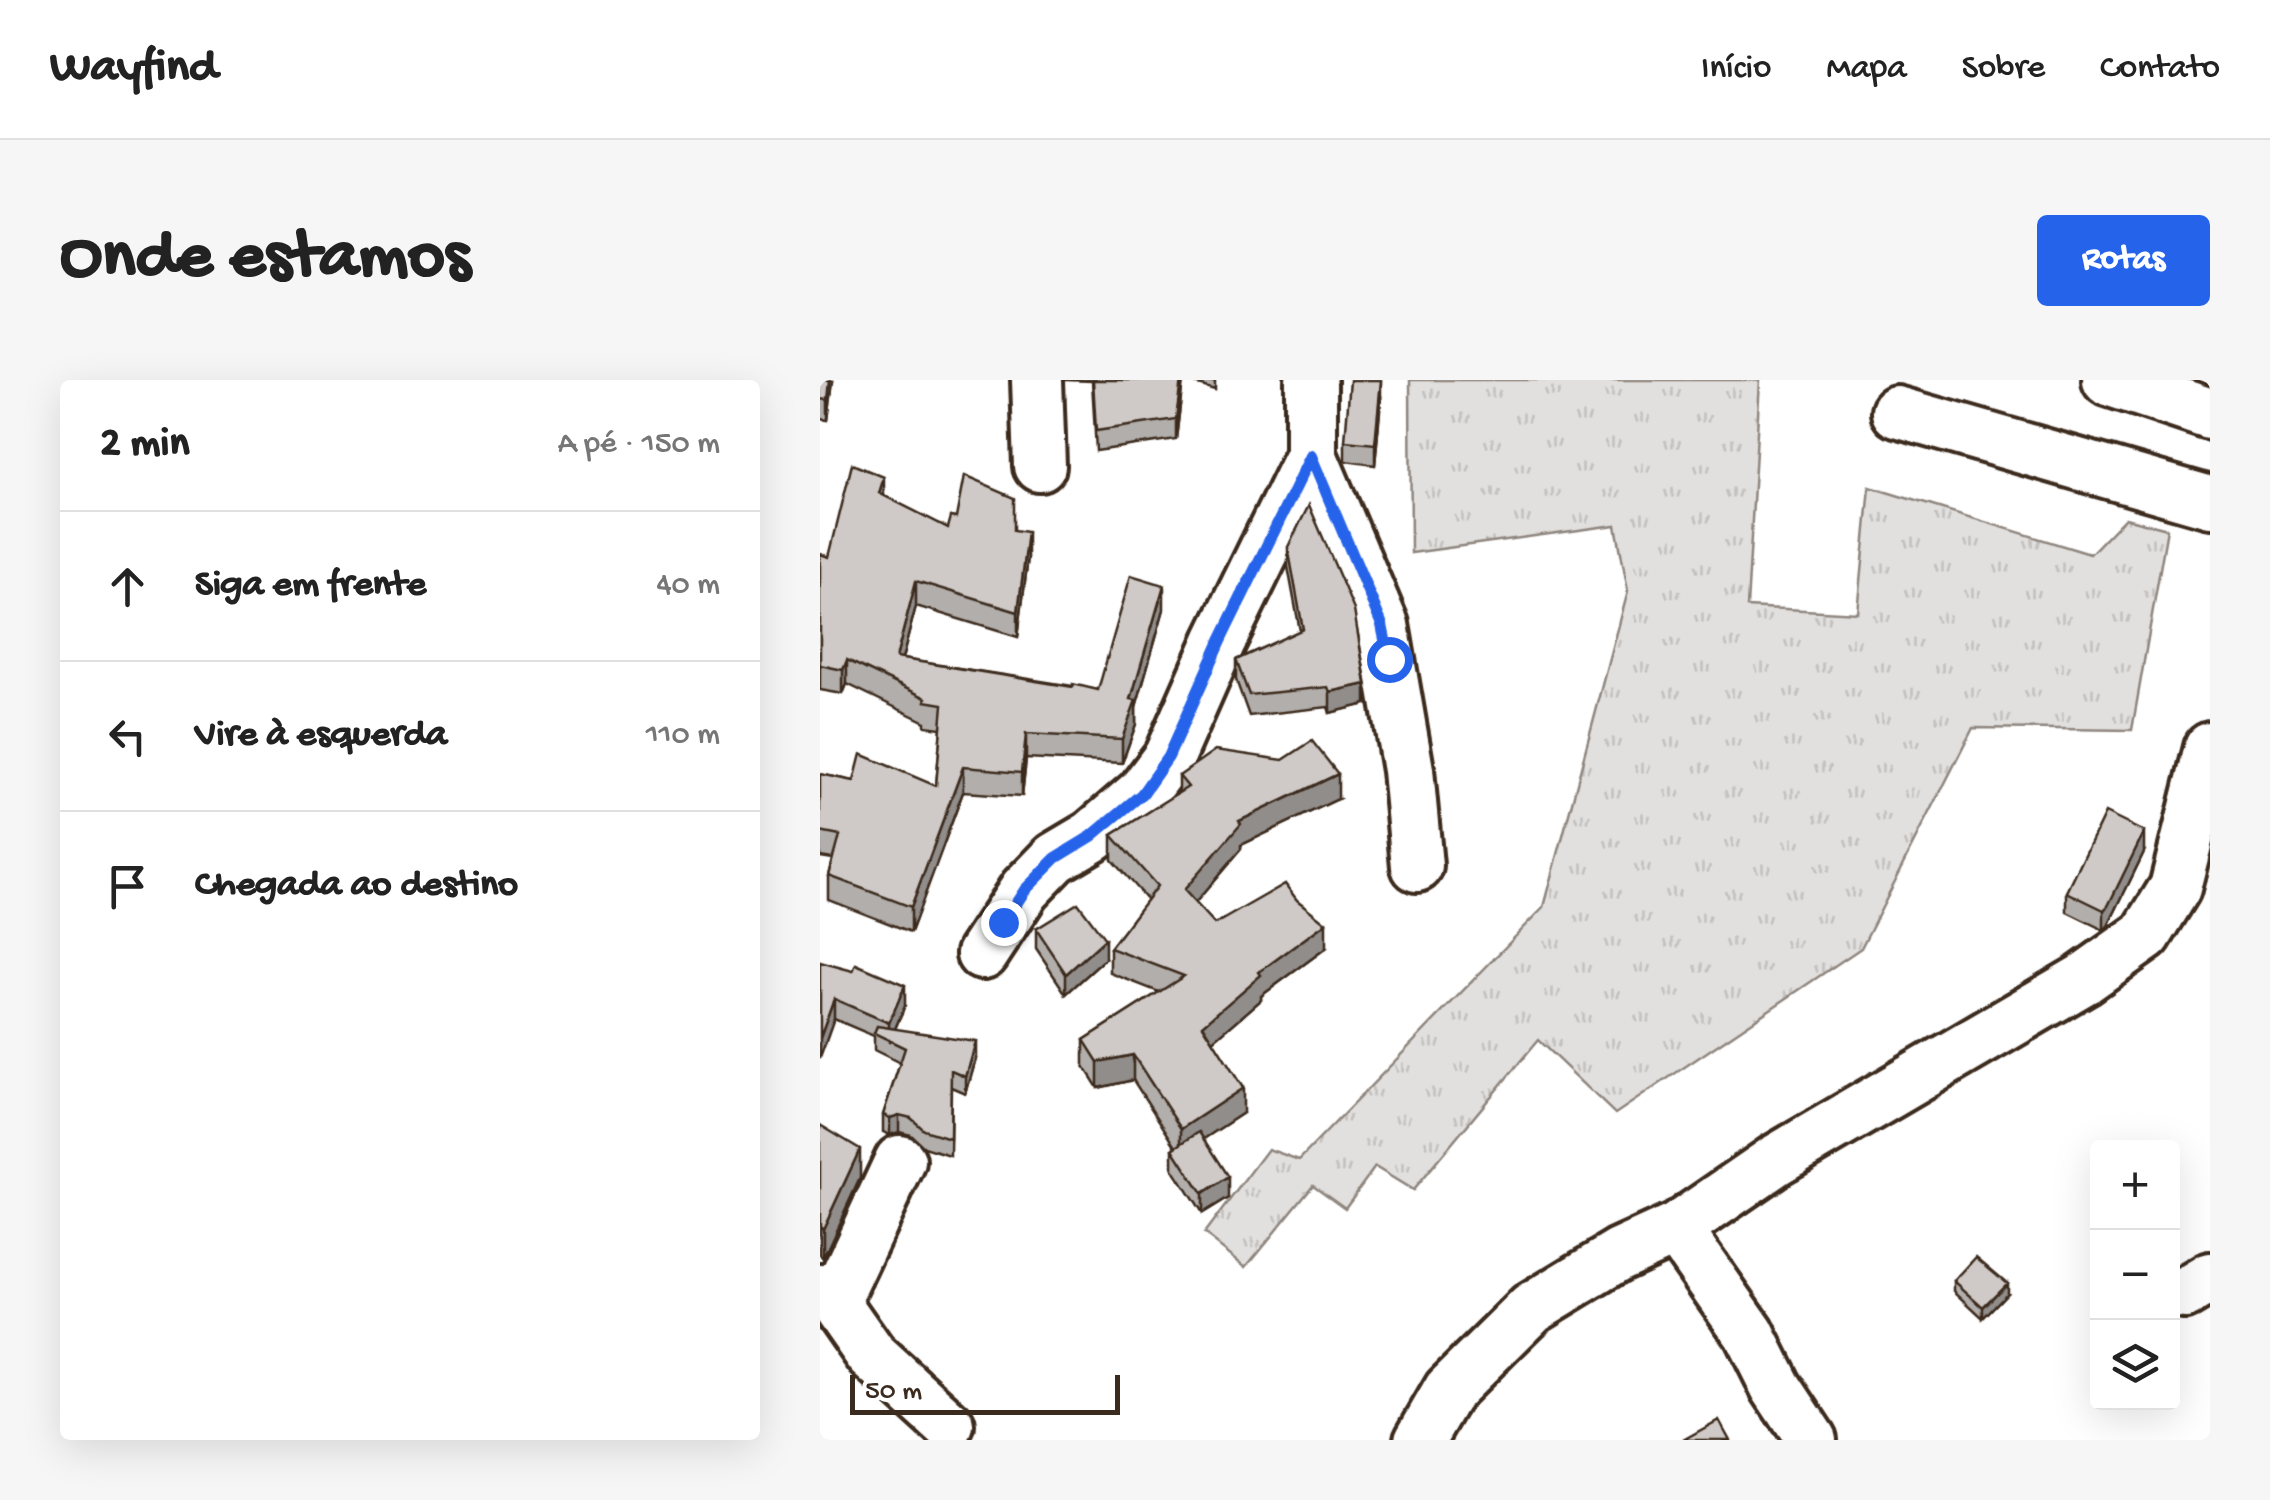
<!DOCTYPE html>
<html lang="pt">
<meta charset="utf-8">
<style>
:root{--surface:#fff;--page:#f6f6f6;--text:#222;--muted:#767676;--line:#e0e0e0;--accent:#2563eb}
body{margin:0;font-family:"Gochi Hand",sans-serif;background:var(--page);color:var(--text)}
.controls{position:absolute;right:30px;bottom:30px;display:grid;overflow:hidden;border-radius:10px;box-shadow:0 10px 40px #0002}
.controls button{width:90px;height:90px;display:grid;place-items:center;padding:0;border:0;border-bottom:2px solid var(--line);background:var(--surface);color:var(--text);font:50px sans-serif}
.scale{position:absolute;left:30px;bottom:25px;width:270px;box-sizing:border-box;padding-left:10px;border:5px solid #3b2a1e;border-top:0;font-size:28px;line-height:35px;white-space:nowrap;color:#3b2a1e;-webkit-text-stroke:8px #fff;paint-order:stroke}
.stop{position:absolute;width:30px;height:30px;margin:-22px;border:8px solid #2563eb;border-radius:50%;background:#fff}
.stop.end{background:#2563eb;border-color:#fff;box-shadow:0 2px 10px #0008}
.list{margin:0;padding:0;list-style:none}
h2{display:flex;justify-content:space-between;align-items:center;height:130px;margin:0;padding:0 40px;font-size:42px}
h2 small{font-size:32px;font-weight:400;color:var(--muted)}
.list li{display:grid;grid-template-columns:65px 1fr auto;gap:30px;align-items:center;box-sizing:border-box;height:150px;padding:0 40px;border-top:2px solid var(--line)}
.list b{display:block;font-size:38px;white-space:nowrap}
.list em{font-size:32px;font-style:normal;color:var(--muted)}
.icon{flex:none;width:55px;height:55px;fill:none;stroke:currentColor;stroke-width:2;stroke-linecap:round;stroke-linejoin:round}
.map{position:relative;flex:none;width:1390px;height:1060px;overflow:hidden;border-radius:10px}
header{display:flex;align-items:center;gap:60px;box-sizing:border-box;height:140px;padding:0 50px;background:var(--surface);border-bottom:2px solid var(--line)}
header strong{font-size:48px}
nav{display:flex;gap:55px;margin-inline-start:auto;font-size:35px}
.intro{display:flex;align-items:center;justify-content:space-between;box-sizing:border-box;height:240px;padding:0 60px}
h1{margin:0;font-size:70px}
.button{padding:25px 45px;border-radius:10px;background:var(--accent);color:#fff;font-size:35px;font-weight:700}
main{display:flex;gap:60px;padding:0 60px}
aside{flex:1;background:var(--surface);border-radius:10px;box-shadow:0 10px 40px #0002}
.map>svg:first-child{display:block}
.grass{fill:url(#grass-tufts);stroke:#8e857e;stroke-width:2.5}
.lines{fill:none;stroke-linecap:round;stroke-linejoin:round}
.minor-casing{stroke:#3b2a1e;stroke-width:58}
.minor{stroke:#fff;stroke-width:50}
.wall{fill:#b2aeab;stroke:#3b2a1e;stroke-width:2.5}
.shaded-wall{fill:#918d8b;stroke:#3b2a1e;stroke-width:2.5}
.building{fill:#cfcac7;stroke:#3b2a1e;stroke-width:2.5}
.route{stroke:#2563eb;stroke-width:12}
</style>
<header>
<strong>Wayfind</strong>
<nav><a>Início</a><a>Mapa</a><a>Sobre</a><a>Contato</a></nav>
</header>
<div class="intro"><h1>Onde estamos</h1><a class="button">Rotas</a></div>
<main>
<aside>
<h2>2 min<small>A pé · 150 m</small></h2>
<ul class="list">
<li><svg class="icon" aria-label="ahead" viewBox="0 0 24 24"><path d="M12 20V5M6 11l6-6 6 6"/></svg><div><b>Siga em frente</b></div><em>40 m</em></li>
<li><svg class="icon" aria-label="left" viewBox="0 0 24 24"><path d="M17 20v-9H6M10 6l-5 5 5 5"/></svg><div><b>Vire à esquerda</b></div><em>110 m</em></li>
<li><svg class="icon" aria-label="arrive" viewBox="0 0 24 24"><path d="M6 21V4h12l-3 4 3 4H6"/></svg><div><b>Chegada ao destino</b></div></li>
</ul>
</aside>
<div class="map">
<svg width="1390" height="1060" viewBox="0 0 1390 1060">
<defs>
<pattern id="grass-tufts" width="24" height="20" patternUnits="userSpaceOnUse" patternTransform="scale(2.5)"><rect width="24" height="20" fill="#e2e0de"/><path d="M3 7l-1-3M5 7V3M7 7l1-3M15 17l-1-3M17 17v-4M19 17l1-3" fill="none" stroke="#c3c0be"/></pattern>
</defs>
<rect width="100%" height="100%" fill="#fff"/>
<filter id="ink" filterUnits="userSpaceOnUse"><feTurbulence type="fractalNoise" baseFrequency=".01" numOctaves="2"/><feDisplacementMap in="SourceGraphic" scale="20" xChannelSelector="R" yChannelSelector="G"/><feConvolveMatrix kernelMatrix="1 2 1 2 8 2 1 2 1" color-interpolation-filters="sRGB"/></filter>
<g filter="url(#ink)">
<path class="grass" d="M 590,0 L 940,0 L 927,227 L 1038,233 L 1050,107 L 1270,174 L 1305,138 L 1347,149 L 1312,350 L 1153,348 L 1041,568 L 795,734 L 718,660 L 593,810 L 555,787 L 525,828 L 493,805 L 426,887 L 384,854 L 448,769 L 479,780 L 724,527 L 808,211 L 796,145 L 591,173 Z"/>
<g class="lines">
<defs>
<path id="minor" d="M 217,0 L 220,86
M 1288,0 L 1390,34
M 1077,32 L 1390,122
M 491,75 L 563,245 L 588,390 L 597,486
M 162,574 L 204,510 L 235,478 L 272,456 L 322,413 L 349,377 L 400,261 L 491,75 L 491,0
M 856,849 L 929,953 L 956,1007 L 991,1060
M 0,910 L 14,922 L 51,975 L 129,1046
M 1365,913 L 1390,898
M 14,922 L 80,781
M 600,1060 L 629,1010 L 712,928 L 799,875 L 856,849 L 956,780 L 1264,599 L 1326,555 L 1355,508 L 1390,368"/>
</defs>
<use href="#minor" class="minor-casing"/>
<use href="#minor" class="minor"/>
</g>
<path class="wall" d="M 0,0 L 13,0 L 8,40 L 0,39 Z
M 246,0 L 363,0 L 356,59 L 276,71 L 272,1 Z
M 364,0 L 395,0 L 395,9 Z
M 561,19 L 555,85 L 525,81 L 525,61 Z
M 64,116 L 128,148 L 195,150 L 208,177 L 198,257 L 96,226 L 82,279 L 278,310 L 344,229 L 316,327 L 316,344 L 302,383 L 206,378 L 202,416 L 143,412 L 91,552 L 9,520 L 9,496 L 13,479 L 0,477 L 0,394 L 34,401 L 116,406 L 121,348 L 105,346 L 105,342 L 27,304 L 23,314 L 0,310 L 0,174 L 9,177 Z
M 468,167 L 546,324 L 510,333 L 508,327 L 429,336 L 416,300 L 416,280 L 480,251 L 468,187 Z
M 359,396 L 518,419 L 421,465 L 421,469 L 375,523 L 395,544 L 506,568 L 441,616 L 441,620 L 393,661 L 423,733 L 383,759 L 408,818 L 382,834 L 353,789 L 353,769 L 356,767 L 313,700 L 278,708 L 264,686 L 264,660 L 339,612 L 290,593 L 290,568 L 327,520 L 292,480 L 292,455 L 359,413 Z
M 1324,472 L 1288,546 L 1284,550 L 1247,532 L 1247,512 Z
M 216,549 L 285,579 L 246,614 L 216,569 Z
M 0,582 L 85,625 L 75,649 L 155,678 L 145,713 L 131,707 L 130,775 L 104,767 L 91,755 L 79,752 L 70,755 L 63,752 L 63,735 L 80,683 L 54,670 L 54,656 L 14,639 Z
M 0,745 L 40,798 L 3,878 L 0,875 Z
M 1134,901 L 1187,913 L 1163,938 L 1134,911 Z"/>
<path class="shaded-wall" d="M 10,0 L 13,0 L 8,40 L 8,20 Z
M 361,0 L 363,0 L 356,59 L 356,39 Z
M 561,0 L 561,19 L 555,85 L 555,64 Z
M 64,97 L 64,121 L 59,113 Z
M 208,152 L 208,177 L 198,257 L 198,232 Z
M 96,201 L 96,226 L 76,302 L 76,278 Z
M 344,205 L 344,229 L 316,327 L 316,344 L 302,383 L 302,359 L 311,319 Z
M 27,280 L 27,304 L 23,314 L 23,290 Z
M 546,304 L 546,324 L 510,333 L 510,312 Z
M 206,354 L 206,378 L 202,416 L 202,392 Z
M 143,387 L 143,412 L 91,552 L 91,527 Z
M 518,394 L 518,419 L 421,465 L 421,469 L 364,536 L 364,510 L 419,441 Z
M 1324,452 L 1324,472 L 1288,546 L 1284,550 L 1284,530 Z
M 506,543 L 506,568 L 441,616 L 441,620 L 383,670 L 383,645 L 439,592 Z
M 285,559 L 285,579 L 246,614 L 246,594 Z
M 85,605 L 85,625 L 69,663 L 69,643 Z
M 14,619 L 14,639 L 0,678 L 0,658 Z
M 155,661 L 155,678 L 145,713 L 145,696 Z
M 313,675 L 313,700 L 278,708 L 278,682 Z
M 423,708 L 423,733 L 361,774 L 361,749 Z
M 79,735 L 79,752 L 70,755 L 70,738 Z
M 40,769 L 40,798 L 3,878 L 3,849 Z
M 408,797 L 408,818 L 382,834 L 382,814 Z
M 1187,903 L 1187,913 L 1163,938 L 1163,927 Z"/>
<path class="building" d="M 0,0 L 10,0 L 8,20 L 0,19 Z
M 273,0 L 361,0 L 356,39 L 276,51 Z
M 530,0 L 561,0 L 555,64 L 525,61 Z
M 32,84 L 64,97 L 59,113 L 128,148 L 131,137 L 136,138 L 144,96 L 195,118 L 195,150 L 208,152 L 198,232 L 96,201 L 76,278 L 253,307 L 253,304 L 278,310 L 311,195 L 344,205 L 311,319 L 316,320 L 302,359 L 206,354 L 202,392 L 143,387 L 91,527 L 9,496 L 20,456 L 0,452 L 0,394 L 34,401 L 41,374 L 116,406 L 123,324 L 105,321 L 106,318 L 27,280 L 23,290 L 0,285 L 0,174 L 9,177 Z
M 489,125 L 534,230 L 546,304 L 510,312 L 508,307 L 429,315 L 416,280 L 483,249 L 468,167 Z
M 492,361 L 518,394 L 419,441 L 421,444 L 364,510 L 395,544 L 465,504 L 477,520 L 506,543 L 439,592 L 441,595 L 383,645 L 423,708 L 361,749 L 313,675 L 278,682 L 264,660 L 364,596 L 290,568 L 337,506 L 292,455 L 368,407 L 359,396 L 396,370 L 463,380 Z
M 1285,433 L 1324,452 L 1288,526 L 1284,530 L 1247,512 Z
M 258,523 L 285,559 L 246,594 L 216,549 Z
M 0,582 L 33,591 L 36,584 L 85,605 L 69,643 L 14,619 L 0,658 Z
M 57,646 L 155,661 L 145,696 L 131,690 L 130,758 L 104,750 L 91,738 L 79,735 L 70,738 L 63,735 L 85,668 L 54,653 Z
M 0,745 L 40,769 L 3,849 L 0,846 Z
M 379,752 L 408,797 L 382,814 L 353,769 Z
M 1156,877 L 1187,903 L 1163,927 L 1134,901 Z
M 899,1040 L 910,1060 L 863,1060 Z"/>
</g>
<g class="lines" filter="url(#ink)">
<path class="route" d="M 183,542 L 204,510 L 236,478 L 272,456 L 322,414 L 348,377 L 400,261 L 491,76 L 562,245 L 569,279"/>
</g>
</svg>
<div class="controls">
<button>+</button>
<button>−</button>
<button><svg class="icon" aria-label="layers" viewBox="0 0 24 24"><path d="M12 4l9 5-9 5-9-5zM3 14l9 5 9-5"/></svg></button>
</div>
<div class="scale">50 m</div>
<div class="stop" style="left:569px;top:279px"></div>
<div class="stop end" style="left:183px;top:542px"></div>
</div>
</main>
